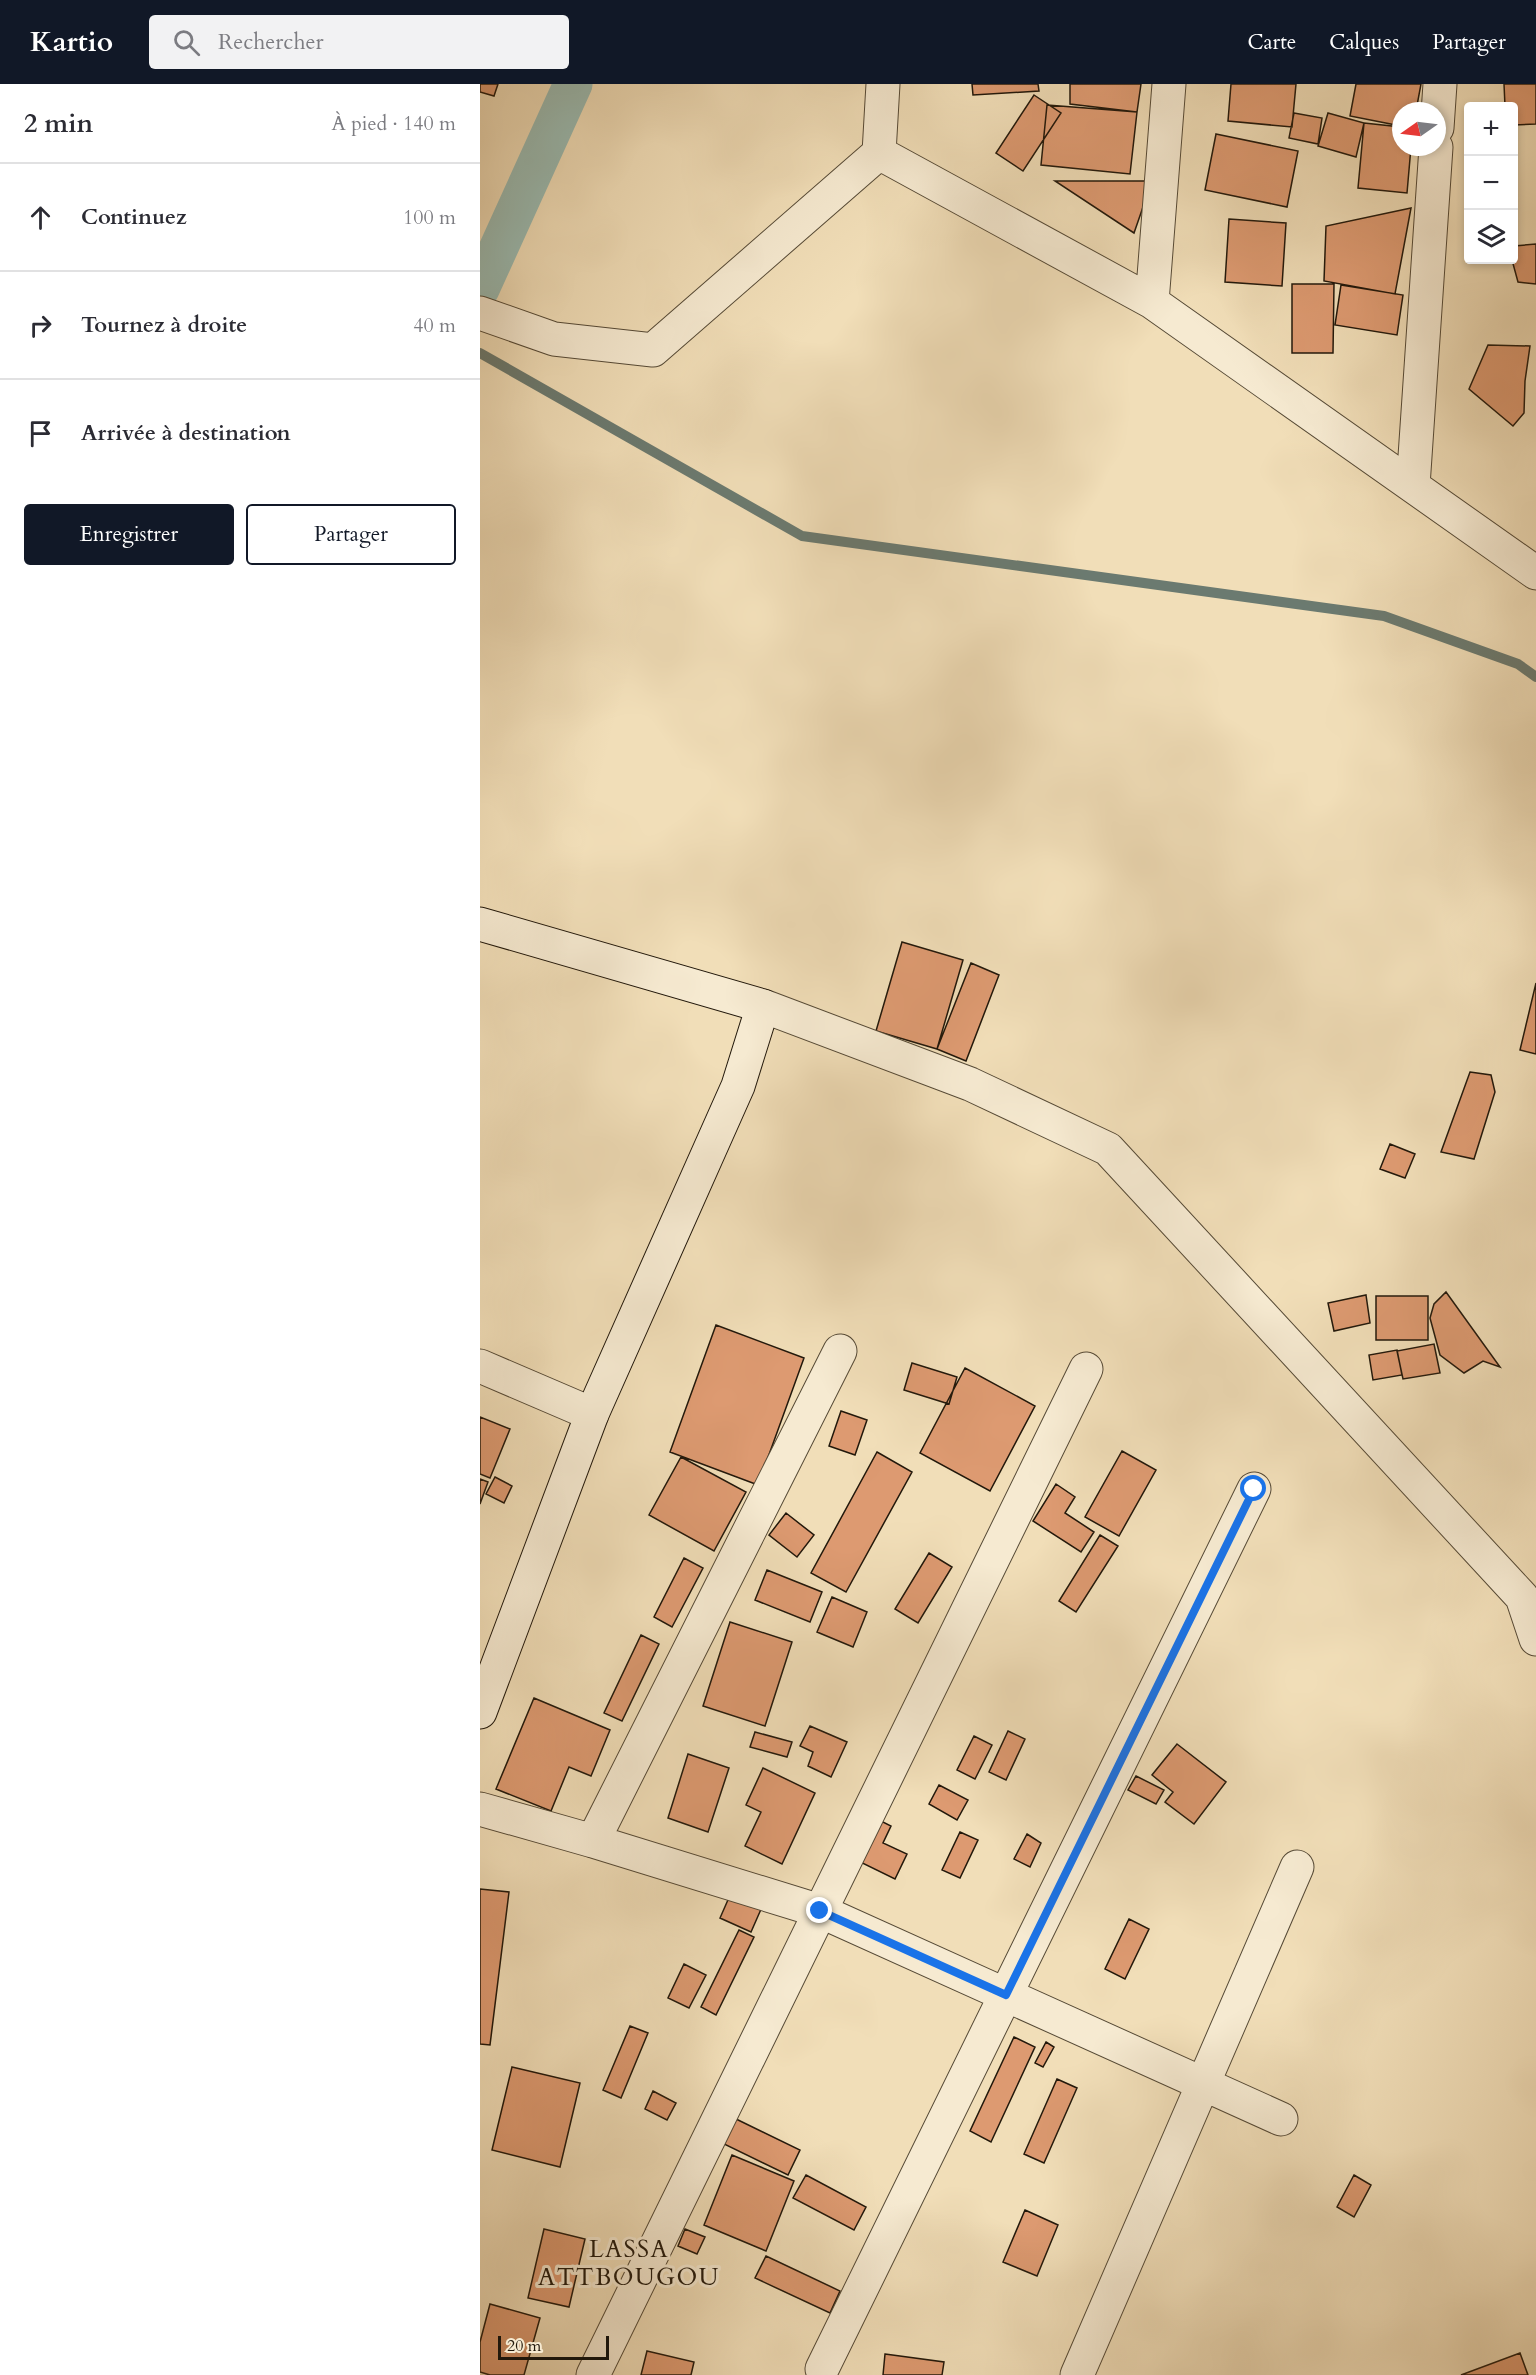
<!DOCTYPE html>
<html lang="fr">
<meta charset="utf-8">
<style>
:root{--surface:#fff;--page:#f2f2f3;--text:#2b2b33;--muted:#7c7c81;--line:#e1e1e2;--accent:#111827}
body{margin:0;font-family:Cardo,serif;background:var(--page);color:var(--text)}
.controls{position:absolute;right:18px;top:18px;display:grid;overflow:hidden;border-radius:6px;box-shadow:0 3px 9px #0003}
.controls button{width:54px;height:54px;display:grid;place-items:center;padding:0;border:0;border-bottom:2px solid var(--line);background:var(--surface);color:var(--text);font:30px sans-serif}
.compass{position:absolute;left:912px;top:18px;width:54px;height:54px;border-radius:50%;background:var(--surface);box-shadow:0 3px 9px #0003;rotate:256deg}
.scale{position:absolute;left:18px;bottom:15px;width:111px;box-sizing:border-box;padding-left:6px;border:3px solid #22180b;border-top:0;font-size:16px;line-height:21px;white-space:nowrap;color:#22180b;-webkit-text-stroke:4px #f6ead1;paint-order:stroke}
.stop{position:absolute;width:18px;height:18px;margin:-14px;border:4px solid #1a73e8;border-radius:50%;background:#fff}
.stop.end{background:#1a73e8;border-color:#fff;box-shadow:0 2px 6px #0008}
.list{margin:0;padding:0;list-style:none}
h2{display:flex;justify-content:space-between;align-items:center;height:78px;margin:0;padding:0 24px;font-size:26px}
h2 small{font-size:20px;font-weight:400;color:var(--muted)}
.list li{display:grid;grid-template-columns:39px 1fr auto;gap:18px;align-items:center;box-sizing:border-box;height:108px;padding:0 24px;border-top:2px solid var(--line)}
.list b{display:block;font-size:22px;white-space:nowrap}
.list em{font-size:20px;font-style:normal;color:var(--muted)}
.actions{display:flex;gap:12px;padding:18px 24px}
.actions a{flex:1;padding:14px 0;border:2px solid var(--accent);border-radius:6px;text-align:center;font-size:21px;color:var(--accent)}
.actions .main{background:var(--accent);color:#fff}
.icon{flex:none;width:33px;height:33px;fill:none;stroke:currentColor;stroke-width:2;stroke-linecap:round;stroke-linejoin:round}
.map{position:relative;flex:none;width:1056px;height:2291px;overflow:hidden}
header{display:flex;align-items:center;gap:36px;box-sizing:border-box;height:84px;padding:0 30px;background:var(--accent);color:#fff}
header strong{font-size:28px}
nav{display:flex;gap:33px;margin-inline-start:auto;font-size:21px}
.search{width:420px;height:54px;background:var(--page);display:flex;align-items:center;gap:15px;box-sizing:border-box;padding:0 21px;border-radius:6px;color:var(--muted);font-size:22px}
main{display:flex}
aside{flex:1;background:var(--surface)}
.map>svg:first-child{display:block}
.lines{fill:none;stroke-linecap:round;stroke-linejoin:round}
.stream{stroke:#6b7a70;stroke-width:10}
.canal{stroke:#9bbcb3;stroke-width:39}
.building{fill:#dd9a71;stroke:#22180b;stroke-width:1.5}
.street-casing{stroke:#564a36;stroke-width:35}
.secondary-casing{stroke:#22180b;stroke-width:35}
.street{stroke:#f6ead1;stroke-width:33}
.secondary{stroke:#f6ead1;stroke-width:33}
.route{stroke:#1a73e8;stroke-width:8}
.labels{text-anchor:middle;stroke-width:6;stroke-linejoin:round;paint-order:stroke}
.quarter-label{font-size:24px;letter-spacing:1.5px;fill:#22180b;stroke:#f6ead1}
</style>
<header>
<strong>Kartio</strong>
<div class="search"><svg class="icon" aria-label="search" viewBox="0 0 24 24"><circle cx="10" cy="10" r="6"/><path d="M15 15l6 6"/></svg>Rechercher</div>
<nav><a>Carte</a><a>Calques</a><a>Partager</a></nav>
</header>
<main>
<aside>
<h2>2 min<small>À pied · 140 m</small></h2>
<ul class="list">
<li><svg class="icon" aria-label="ahead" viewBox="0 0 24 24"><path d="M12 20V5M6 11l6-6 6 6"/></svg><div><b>Continuez</b></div><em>100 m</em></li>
<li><svg class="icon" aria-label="right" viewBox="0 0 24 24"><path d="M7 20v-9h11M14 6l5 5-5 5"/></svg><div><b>Tournez à droite</b></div><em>40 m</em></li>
<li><svg class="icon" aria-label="arrive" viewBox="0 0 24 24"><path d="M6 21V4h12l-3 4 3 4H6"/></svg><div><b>Arrivée à destination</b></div></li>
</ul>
<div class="actions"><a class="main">Enregistrer</a><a>Partager</a></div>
</aside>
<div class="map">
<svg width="1056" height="2291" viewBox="0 0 1056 2291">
<rect width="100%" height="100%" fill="#f1deb8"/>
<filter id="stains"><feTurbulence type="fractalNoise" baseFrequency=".00333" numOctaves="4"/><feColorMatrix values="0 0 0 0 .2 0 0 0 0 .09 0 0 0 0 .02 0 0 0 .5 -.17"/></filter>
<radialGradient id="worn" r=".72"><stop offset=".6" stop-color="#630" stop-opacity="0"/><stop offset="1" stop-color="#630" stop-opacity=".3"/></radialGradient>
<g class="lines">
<path class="stream" d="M 0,269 L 322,452 L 904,532 L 1038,580 L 1056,593"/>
<path class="canal" d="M 0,205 L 93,0"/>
</g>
<path class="building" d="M 0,0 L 18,0 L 14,12 L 0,8 Z
M 492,0 L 558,0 L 559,7 L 493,11 Z
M 590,0 L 661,0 L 657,28 L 590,20 Z
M 751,0 L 816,0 L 812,43 L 748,37 Z
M 876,0 L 941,0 L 936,27 L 921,27 L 921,42 L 870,32 Z
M 1024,0 L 1056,0 L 1056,40 L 1034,41 L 1034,22 L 1025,22 Z
M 554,11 L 581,29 L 543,87 L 516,69 Z
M 567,21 L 657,28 L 650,90 L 561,81 Z
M 814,29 L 842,34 L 838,60 L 809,54 Z
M 848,29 L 884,39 L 876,73 L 838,62 Z
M 884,39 L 921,43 L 921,63 L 931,63 L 927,109 L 878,104 Z
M 736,50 L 818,67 L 807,123 L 725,106 Z
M 575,97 L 672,97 L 654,149 Z
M 931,124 L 915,210 L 844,197 L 846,142 Z
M 749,135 L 806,139 L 802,202 L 745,198 Z
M 1056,160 L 1056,200 L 1038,198 L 1032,176 L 1034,162 Z
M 812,200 L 854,200 L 853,269 L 812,269 Z
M 861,201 L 923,211 L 917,251 L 855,241 Z
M 1008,261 L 1050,262 L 1045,297 L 1044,329 L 1033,342 L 989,305 Z
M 422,858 L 483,876 L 457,965 L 396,947 Z
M 491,879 L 519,891 L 486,977 L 457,965 Z
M 1056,899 L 1056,970 L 1040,966 Z
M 990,988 L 1011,991 L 1015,1008 L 994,1075 L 961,1068 Z
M 910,1060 L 935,1070 L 925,1094 L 900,1085 Z
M 966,1208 L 1020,1283 L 1003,1277 L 984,1289 L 960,1271 L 950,1234 L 954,1220 Z
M 886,1211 L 890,1239 L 854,1247 L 848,1219 Z
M 896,1212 L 948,1212 L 948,1256 L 896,1256 Z
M 236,1241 L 324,1274 L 278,1401 L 190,1368 Z
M 954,1260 L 960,1289 L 923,1295 L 917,1267 Z
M 917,1266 L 922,1291 L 893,1296 L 889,1271 Z
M 432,1279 L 477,1293 L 469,1320 L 424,1306 Z
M 485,1284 L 555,1322 L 510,1407 L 440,1369 Z
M 361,1327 L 387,1336 L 375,1371 L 349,1362 Z
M 0,1333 L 30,1345 L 10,1394 L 0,1390 Z
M 642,1367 L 676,1386 L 639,1452 L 605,1433 Z
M 397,1368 L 432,1388 L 366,1508 L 331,1489 Z
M 201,1373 L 266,1408 L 234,1467 L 169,1431 Z
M 15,1393 L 32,1402 L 24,1419 L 6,1410 Z
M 0,1395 L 8,1398 L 0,1420 Z
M 576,1400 L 595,1413 L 585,1429 L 614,1448 L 601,1468 L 553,1437 Z
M 306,1429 L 334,1451 L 317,1473 L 289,1451 Z
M 620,1451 L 638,1462 L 596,1528 L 579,1517 Z
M 449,1469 L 472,1483 L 438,1539 L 415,1525 Z
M 204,1474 L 223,1484 L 192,1543 L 174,1533 Z
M 287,1486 L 342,1508 L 330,1538 L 275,1516 Z
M 352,1513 L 387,1528 L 373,1563 L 337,1548 Z
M 250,1538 L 312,1558 L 285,1642 L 223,1622 Z
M 161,1551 L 179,1560 L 142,1637 L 124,1629 Z
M 54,1614 L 130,1646 L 111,1692 L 89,1683 L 71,1727 L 16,1705 Z
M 330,1642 L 367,1658 L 351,1693 L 328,1682 L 333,1668 L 320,1662 Z
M 528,1647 L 545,1655 L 526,1696 L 509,1688 Z
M 275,1648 L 312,1658 L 307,1673 L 270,1663 Z
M 494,1652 L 512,1661 L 495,1695 L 477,1686 Z
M 697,1660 L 746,1698 L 714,1740 L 685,1718 L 693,1708 L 672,1691 Z
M 208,1670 L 249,1684 L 228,1748 L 188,1734 Z
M 283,1684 L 335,1709 L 302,1780 L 265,1762 L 281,1728 L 266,1721 Z
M 656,1692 L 684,1706 L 676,1720 L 648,1706 Z
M 459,1701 L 488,1716 L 477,1736 L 449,1720 Z
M 391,1732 L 411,1742 L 403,1759 L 427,1770 L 415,1795 L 372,1774 Z
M 480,1748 L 498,1756 L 480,1794 L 462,1786 Z
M 547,1750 L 561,1759 L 550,1783 L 534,1775 Z
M 0,1805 L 29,1808 L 10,1961 L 0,1960 Z
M 251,1809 L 282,1823 L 271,1848 L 240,1834 Z
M 649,1835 L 669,1845 L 645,1895 L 625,1885 Z
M 259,1846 L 274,1853 L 236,1931 L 221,1923 Z
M 204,1880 L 226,1891 L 209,1924 L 188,1914 Z
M 150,1942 L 168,1949 L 141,2014 L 123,2006 Z
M 534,1953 L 555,1963 L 511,2058 L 490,2047 Z
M 566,1958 L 574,1963 L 563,1983 L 555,1979 Z
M 32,1983 L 100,1999 L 80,2083 L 12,2066 Z
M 577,1995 L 597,2004 L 564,2079 L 544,2070 Z
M 173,2007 L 196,2019 L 187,2036 L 165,2025 Z
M 254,2034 L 320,2066 L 308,2091 L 242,2059 Z
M 252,2071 L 314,2097 L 286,2167 L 224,2141 Z
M 326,2091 L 386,2123 L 374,2146 L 313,2114 Z
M 874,2091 L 891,2101 L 874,2133 L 857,2123 Z
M 545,2126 L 578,2141 L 557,2192 L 523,2178 Z
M 64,2145 L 105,2155 L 89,2223 L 48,2214 Z
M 205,2145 L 225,2153 L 217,2170 L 198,2162 Z
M 286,2172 L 360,2207 L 350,2229 L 275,2194 Z
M 10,2220 L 60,2234 L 44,2291 L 10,2291 L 0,2288 L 0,2258 Z
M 167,2267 L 214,2278 L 211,2291 L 161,2291 Z
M 1040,2269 L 1048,2291 L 981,2291 Z
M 405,2270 L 464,2278 L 462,2291 L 403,2291 Z"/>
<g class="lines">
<defs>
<path id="street" d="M 957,44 L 960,0
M 399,69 L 672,218 L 1056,489
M 672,218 L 689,0
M 0,229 L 74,255 L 173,266 L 399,69 L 403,0
M 933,402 L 956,63
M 283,922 L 490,1000 L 628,1065 L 1042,1513 L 1056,1555
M 0,1282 L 112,1330
M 0,1725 L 113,1757 L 340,1827 L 801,2035
M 113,1757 L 360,1267
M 342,2285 L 774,1405
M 113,2291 L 606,1285
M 597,2291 L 817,1783"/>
<path id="secondary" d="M 0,840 L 283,922 L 258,1002 L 112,1330 L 0,1628"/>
</defs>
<use href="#street" class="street-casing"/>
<use href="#secondary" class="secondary-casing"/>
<use href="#street" class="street"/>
<use href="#secondary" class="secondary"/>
</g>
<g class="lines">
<path class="route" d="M 340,1827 L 526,1911 L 774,1405"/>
</g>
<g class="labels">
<g class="quarter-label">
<text x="149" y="2173">LASSA<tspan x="149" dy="28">ATTBOUGOU</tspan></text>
</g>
</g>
<rect width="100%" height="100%" filter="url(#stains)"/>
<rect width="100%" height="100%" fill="url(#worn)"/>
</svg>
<div class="controls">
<button>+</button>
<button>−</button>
<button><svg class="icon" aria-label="layers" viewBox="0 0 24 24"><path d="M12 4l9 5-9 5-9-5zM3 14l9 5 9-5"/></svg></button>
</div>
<svg class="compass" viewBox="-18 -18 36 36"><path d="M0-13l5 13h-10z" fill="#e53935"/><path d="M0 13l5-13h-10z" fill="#7c7c81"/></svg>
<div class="scale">20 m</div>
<div class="stop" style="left:774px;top:1405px"></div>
<div class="stop end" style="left:340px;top:1827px"></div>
</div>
</main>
